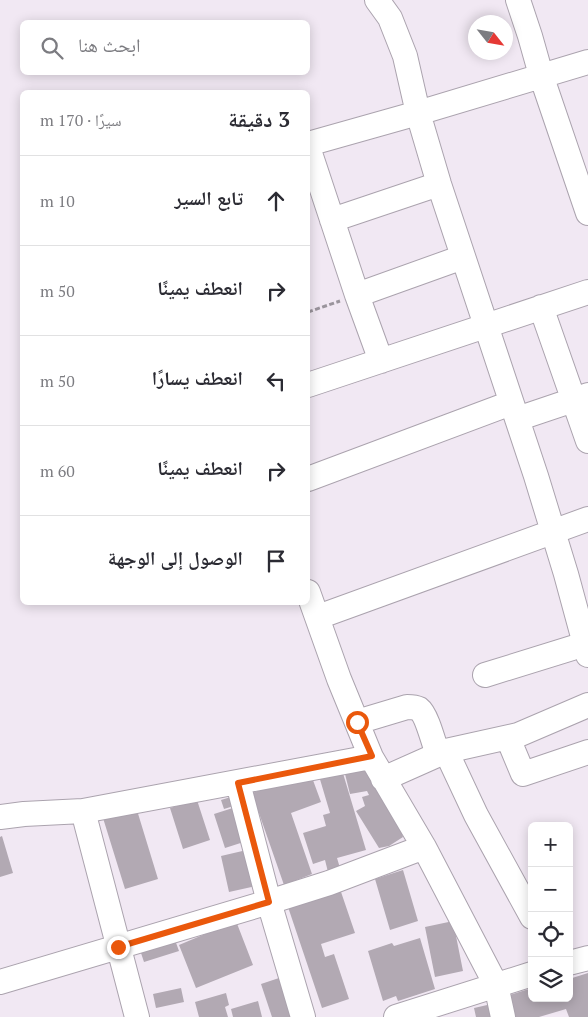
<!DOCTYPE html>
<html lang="ar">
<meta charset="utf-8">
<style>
:root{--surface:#fff;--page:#f2f2f3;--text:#2b2b33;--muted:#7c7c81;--line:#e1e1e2}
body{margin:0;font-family:"PT Serif","Noto Naskh Arabic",serif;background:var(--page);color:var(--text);direction:rtl}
.controls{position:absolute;right:15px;bottom:15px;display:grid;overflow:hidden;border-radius:8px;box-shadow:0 2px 12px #0003}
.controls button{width:45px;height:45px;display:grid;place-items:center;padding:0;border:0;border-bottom:1px solid var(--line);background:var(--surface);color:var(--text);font:25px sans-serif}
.compass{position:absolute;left:468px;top:15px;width:45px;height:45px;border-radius:50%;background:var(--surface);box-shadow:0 2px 12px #0003;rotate:121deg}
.stop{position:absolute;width:15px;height:15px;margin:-11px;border:4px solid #ea580c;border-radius:50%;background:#fff}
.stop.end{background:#ea580c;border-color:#fff;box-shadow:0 1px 5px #0008}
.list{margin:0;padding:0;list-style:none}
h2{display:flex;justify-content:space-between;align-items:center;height:65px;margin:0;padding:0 20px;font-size:21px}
h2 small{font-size:16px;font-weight:400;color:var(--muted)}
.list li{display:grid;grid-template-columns:32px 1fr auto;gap:15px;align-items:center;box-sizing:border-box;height:90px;padding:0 20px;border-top:1px solid var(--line)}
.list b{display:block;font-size:19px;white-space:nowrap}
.list em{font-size:16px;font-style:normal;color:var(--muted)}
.icon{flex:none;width:28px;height:28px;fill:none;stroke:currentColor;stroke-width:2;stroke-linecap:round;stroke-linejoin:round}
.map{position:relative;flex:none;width:588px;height:1017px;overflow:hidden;direction:ltr}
.search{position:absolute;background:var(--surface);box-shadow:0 2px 12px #0003;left:20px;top:20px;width:290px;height:55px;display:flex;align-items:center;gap:12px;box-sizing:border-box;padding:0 18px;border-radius:8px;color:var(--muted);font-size:19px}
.panel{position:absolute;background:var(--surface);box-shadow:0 2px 12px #0003;left:20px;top:90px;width:290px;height:515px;border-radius:8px;direction:rtl}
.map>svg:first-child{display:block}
.building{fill:#b2a9b3}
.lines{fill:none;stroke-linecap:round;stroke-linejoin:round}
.minor-casing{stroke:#aba3ae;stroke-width:26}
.path{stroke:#9a949c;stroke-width:3;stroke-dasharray:5 2.5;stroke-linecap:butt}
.minor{stroke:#fff;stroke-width:24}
.route{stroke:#ea580c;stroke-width:6}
</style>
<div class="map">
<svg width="588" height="1017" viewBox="0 0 588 1017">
<rect width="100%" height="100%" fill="#f1e8f3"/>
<path class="building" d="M 370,764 L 393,804 L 403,837 L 389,846 L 379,848 L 356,811 L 365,806 L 362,797 L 369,795 L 367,791 L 350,794 L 344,770 Z
M 342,770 L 366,850 L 337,858 L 340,868 L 328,872 L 325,860 L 313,864 L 303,833 L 326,826 L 323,815 L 330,813 L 319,776 Z
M 310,772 L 321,802 L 291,813 L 312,874 L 284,885 L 252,793 Z
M 234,796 L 237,805 L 224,809 L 221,800 Z
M 197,800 L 210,840 L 183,849 L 170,808 Z
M 239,806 L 250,840 L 225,848 L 214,814 Z
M 136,807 L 158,879 L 125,889 L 103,818 Z
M 2,836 L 13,873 L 0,877 L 0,837 Z
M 251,849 L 260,885 L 229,892 L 221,856 Z
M 403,870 L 418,921 L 390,930 L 375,879 Z
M 340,889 L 355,933 L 321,944 L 325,957 L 334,954 L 349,999 L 322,1008 L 288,907 Z
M 458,920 L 455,931 L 463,971 L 435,977 L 425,927 Z
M 236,921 L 253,965 L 196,988 L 179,945 Z
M 420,938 L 435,989 L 398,1001 L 396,996 L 383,1001 L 368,951 L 392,943 L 394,946 Z
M 175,940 L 179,951 L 144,962 L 140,950 Z
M 588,973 L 588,1017 L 569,1017 L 566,1009 L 539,1017 L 512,1017 L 506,996 L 532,988 L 532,998 L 569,998 L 569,979 Z
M 288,975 L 301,1013 L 290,1017 L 272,1017 L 261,984 Z
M 181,988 L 184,1002 L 156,1008 L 153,994 Z
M 226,993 L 229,1005 L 225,1007 L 228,1017 L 199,1017 L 195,1002 Z
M 258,1001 L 262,1017 L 233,1017 L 231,1009 Z
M 496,1003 L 499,1017 L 476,1017 L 474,1008 Z"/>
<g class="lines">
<defs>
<path id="minor" d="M 377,0 L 390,18 L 405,56 L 418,113 L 439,184 L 536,476 L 566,574 L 588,655
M 518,0 L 530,36 L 541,75 L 588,213
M 308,144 L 418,113 L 588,62
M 308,147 L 357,295 L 381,361
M 332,220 L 439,184
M 357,295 L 463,257
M 541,307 L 588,441
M 308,385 L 588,292
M 517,419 L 588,395
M 308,479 L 511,403
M 308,592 L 339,679 L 371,757 L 424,847 L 496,985 L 503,1017
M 318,617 L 588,519
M 485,675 L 585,644
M 357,722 L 407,707 C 411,707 415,707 419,709 C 427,715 434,744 438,755
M 508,738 L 523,774 L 588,752
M 446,751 L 476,815 L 532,917
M 383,779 L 446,751 L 518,735 L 588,705
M 238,783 L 269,902 L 303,1017
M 0,817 L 24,814 L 83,811
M 569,963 L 588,958
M 0,982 L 269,902 L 329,883 L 424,847
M 137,1017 L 83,811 L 371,757
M 396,1017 L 532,974"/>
</defs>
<use href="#minor" class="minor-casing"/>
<path class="path" d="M 308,312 L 340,301"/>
<use href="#minor" class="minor"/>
</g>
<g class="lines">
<path class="route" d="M 118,947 L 269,902 L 238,783 L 372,756 L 357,722"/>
</g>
</svg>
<div class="controls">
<button>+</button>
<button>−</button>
<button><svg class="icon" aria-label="locate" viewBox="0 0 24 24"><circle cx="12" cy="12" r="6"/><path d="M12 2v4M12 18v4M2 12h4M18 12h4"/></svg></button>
<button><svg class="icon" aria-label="layers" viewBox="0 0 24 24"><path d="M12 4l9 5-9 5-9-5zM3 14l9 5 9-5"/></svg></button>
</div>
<svg class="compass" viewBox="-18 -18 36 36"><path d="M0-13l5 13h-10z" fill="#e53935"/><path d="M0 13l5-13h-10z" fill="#7c7c81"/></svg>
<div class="stop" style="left:357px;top:722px"></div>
<div class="stop end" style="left:118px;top:947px"></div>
<div class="search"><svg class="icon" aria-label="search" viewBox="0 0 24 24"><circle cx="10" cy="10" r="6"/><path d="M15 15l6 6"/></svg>ابحث هنا</div>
<section class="panel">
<h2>3 دقيقة<small>سيرًا · 170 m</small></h2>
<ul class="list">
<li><svg class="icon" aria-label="ahead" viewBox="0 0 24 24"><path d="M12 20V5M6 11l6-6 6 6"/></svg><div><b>تابع السير</b></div><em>10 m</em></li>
<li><svg class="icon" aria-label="right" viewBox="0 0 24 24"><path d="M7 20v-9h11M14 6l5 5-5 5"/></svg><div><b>انعطف يمينًا</b></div><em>50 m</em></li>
<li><svg class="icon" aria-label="left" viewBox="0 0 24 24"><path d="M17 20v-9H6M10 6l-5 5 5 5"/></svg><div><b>انعطف يسارًا</b></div><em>50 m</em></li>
<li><svg class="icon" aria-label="right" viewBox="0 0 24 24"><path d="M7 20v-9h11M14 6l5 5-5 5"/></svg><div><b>انعطف يمينًا</b></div><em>60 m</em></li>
<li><svg class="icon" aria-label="arrive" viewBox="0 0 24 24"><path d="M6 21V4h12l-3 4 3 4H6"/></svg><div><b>الوصول إلى الوجهة</b></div></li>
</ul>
</section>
</div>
